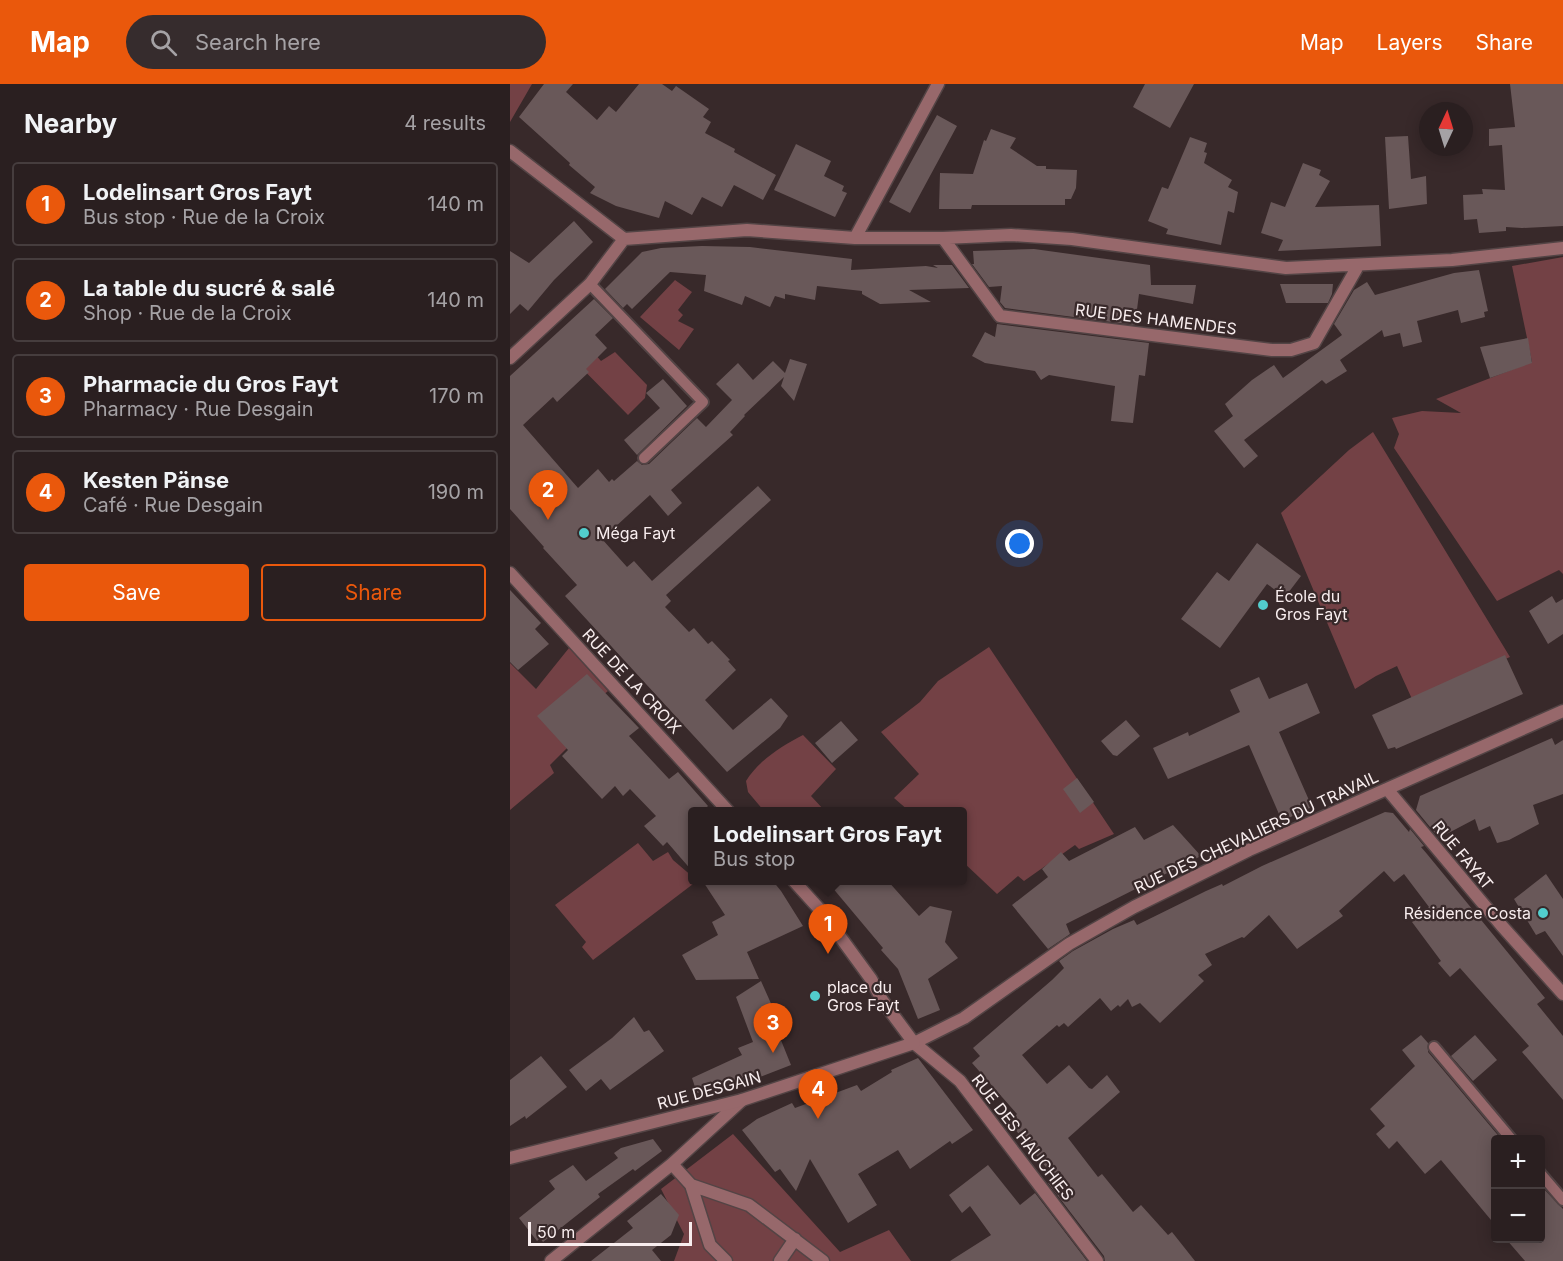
<!DOCTYPE html>
<meta charset="utf-8">
<style>
:root{--surface:#2a1f20;--page:#362c2d;--text:#f1f3f6;--muted:#a5a2a5;--line:#463d3e;--accent:#ea580c}
body{margin:0;font-family:Inter,sans-serif;background:var(--page);color:var(--text)}
.controls{position:absolute;right:18px;bottom:18px;display:grid;overflow:hidden;border-radius:6px;box-shadow:0 3px 15px #0003}
.controls button{width:54px;height:54px;display:grid;place-items:center;padding:0;border:0;border-bottom:2px solid var(--line);background:var(--surface);color:var(--text);font:30px sans-serif}
.compass{position:absolute;left:909px;top:18px;width:54px;height:54px;border-radius:50%;background:var(--surface);box-shadow:0 3px 15px #0003;rotate:4deg}
.scale{position:absolute;left:18px;bottom:15px;width:164px;box-sizing:border-box;padding-left:6px;border:3px solid #f8edee;border-top:0;font-size:16px;line-height:21px;white-space:nowrap;color:#f8edee;-webkit-text-stroke:4px #38292a;paint-order:stroke}
.you{position:absolute;left:510px;top:460px;width:21px;height:21px;margin:-15px;border:4px solid #fff;border-radius:50%;background:#1a73e8;box-shadow:0 0 0 9px #1a73e833}
.badge{display:grid;place-items:center;width:39px;height:39px;border-radius:50%;background:var(--accent);color:#fff;font-size:20px;font-weight:700}
.pin{position:absolute;translate:-50% -50px;filter:drop-shadow(0 2px 3px #0008)}
.pin::after{content:'';position:absolute;top:32px;width:21px;height:18px;background:inherit;clip-path:polygon(0 0,100% 0,50% 100%)}
.popup{position:absolute;left:178px;top:723px;width:279px;height:78px;box-sizing:border-box;display:grid;place-content:center;border-radius:6px;background:var(--surface);filter:drop-shadow(0 2px 4px #0005);font-size:20px;white-space:nowrap;color:var(--muted)}
.popup b{font-size:22px;color:var(--text)}
.popup::after{content:'';position:absolute;left:50%;top:100%;margin-left:-12px;border:12px solid transparent;border-top-color:var(--surface)}
.list{margin:0;padding:0;list-style:none}
h2{display:flex;justify-content:space-between;align-items:center;height:78px;margin:0;padding:0 24px;font-size:26px}
h2 small{font-size:20px;font-weight:400;color:var(--muted)}
.list li{display:grid;grid-template-columns:39px 1fr auto;gap:18px;align-items:center;box-sizing:border-box;height:84px;margin:0 12px 12px;padding:0 12px;border:2px solid var(--line);border-radius:6px}
.list b{display:block;font-size:22px;white-space:nowrap}
.list p{margin:0;font-size:20px;white-space:nowrap;color:var(--muted)}
.list em{font-size:20px;font-style:normal;color:var(--muted)}
.actions{display:flex;gap:12px;padding:18px 24px}
.actions a{flex:1;padding:14px 0;border:2px solid var(--accent);border-radius:6px;text-align:center;font-size:21px;color:var(--accent)}
.actions .main{background:var(--accent);color:#fff}
.icon{flex:none;width:33px;height:33px;fill:none;stroke:currentColor;stroke-width:2;stroke-linecap:round;stroke-linejoin:round}
.map{position:relative;flex:none;width:1053px;height:1177px;overflow:hidden}
header{display:flex;align-items:center;gap:36px;box-sizing:border-box;height:84px;padding:0 30px;background:var(--accent);color:#fff}
header strong{font-size:28px}
nav{display:flex;gap:33px;margin-inline-start:auto;font-size:21px}
.search{width:420px;height:54px;background:var(--page);display:flex;align-items:center;gap:15px;box-sizing:border-box;padding:0 21px;border-radius:33px;color:var(--muted);font-size:22px}
main{display:flex}
aside{flex:1;background:var(--surface)}
.map>svg:first-child{display:block}
.green{fill:#734145}
.building{fill:#695859}
.lines{fill:none;stroke-linecap:round;stroke-linejoin:round}
.service-casing{stroke:#534445;stroke-width:14}
.minor-casing{stroke:#534445;stroke-width:15}
.tertiary-casing{stroke:#534445;stroke-width:15}
.service{stroke:#97686b;stroke-width:10}
.minor{stroke:#97686b;stroke-width:12}
.tertiary{stroke:#97686b;stroke-width:12}
.poi-dot{fill:#52cdcd;stroke:#38292a;stroke-width:2}
.labels{text-anchor:middle;stroke-width:4.5;stroke-linejoin:round;paint-order:stroke}
.street-label{font-size:16px;fill:#f8edee;stroke:#38292a}
.poi-label{font-size:16px;fill:#f8edee;stroke:#38292a;text-anchor:start}
</style>
<header>
<strong>Map</strong>
<div class="search"><svg class="icon" aria-label="search" viewBox="0 0 24 24"><circle cx="10" cy="10" r="6"/><path d="M15 15l6 6"/></svg>Search here</div>
<nav><a>Map</a><a>Layers</a><a>Share</a></nav>
</header>
<main>
<aside>
<h2>Nearby<small>4 results</small></h2>
<ul class="list">
<li><span class="badge">1</span><div><b>Lodelinsart Gros Fayt</b><p>Bus stop · Rue de la Croix</p></div><em>140 m</em></li>
<li><span class="badge">2</span><div><b>La table du sucré &amp; salé</b><p>Shop · Rue de la Croix</p></div><em>140 m</em></li>
<li><span class="badge">3</span><div><b>Pharmacie du Gros Fayt</b><p>Pharmacy · Rue Desgain</p></div><em>170 m</em></li>
<li><span class="badge">4</span><div><b>Kesten Pänse</b><p>Café · Rue Desgain</p></div><em>190 m</em></li>
</ul>
<div class="actions"><a class="main">Save</a><a>Share</a></div>
</aside>
<div class="map">
<svg width="1053" height="1177" viewBox="0 0 1053 1177">
<rect width="100%" height="100%" fill="#38292a"/>
<path class="green" d="M 0,0 L 22,0 L 0,38 Z
M 1053,173 L 1053,490 L 1049,486 L 987,517 L 884,364 L 889,350 L 882,334 L 912,327 L 951,329 L 926,315 L 1022,278 L 1002,182 Z
M 165,196 L 182,208 L 168,226 L 173,231 L 168,237 L 184,245 L 169,266 L 130,233 Z
M 60,242 L 91,277 L 105,268 L 137,301 L 135,314 L 118,331 L 45,257 Z
M 863,348 L 1000,573 L 902,615 L 887,582 L 866,592 L 845,605 L 771,429 L 839,366 Z
M 479,563 L 604,750 L 569,765 L 565,761 L 514,797 L 508,792 L 487,810 L 453,778 L 453,728 L 399,727 L 384,714 L 409,690 L 371,648 L 410,618 L 428,597 Z
M 59,564 L 98,607 L 47,651 L 59,662 L 40,681 L 44,689 L 0,726 L 0,579 L 26,605 Z
M 293,651 L 326,685 L 301,712 L 315,727 L 254,727 L 238,708 L 236,697 C 249,676 272,662 293,651 Z
M 128,759 L 143,777 L 158,768 L 163,776 L 183,793 L 183,796 L 187,797 L 83,876 L 72,863 L 76,858 L 45,821 Z
M 223,1050 L 330,1168 L 379,1146 L 401,1177 L 164,1177 L 174,1150 L 151,1105 Z"/>
<path class="building" d="M 34,0 L 63,0 L 56,8 L 87,36 L 99,22 L 106,28 L 129,0 L 152,0 L 162,7 L 166,2 L 199,25 L 193,33 L 201,38 L 195,49 L 225,65 L 224,68 L 266,91 L 253,116 L 224,101 L 212,123 L 192,113 L 182,131 L 155,117 L 149,134 L 106,122 L 80,109 L 85,103 L 59,81 L 60,79 L 9,33 Z
M 635,0 L 684,0 L 660,44 L 623,23 Z
M 1000,0 L 1053,0 L 1053,142 L 1012,144 L 996,143 L 996,147 L 969,149 L 967,135 L 954,136 L 953,111 L 973,110 L 972,105 L 995,106 L 992,61 L 979,62 L 979,45 L 1005,43 Z
M 427,31 L 447,42 L 400,129 L 379,118 Z
M 481,45 L 506,54 L 500,64 L 527,82 L 536,82 L 536,85 L 567,86 L 566,104 L 561,115 L 555,115 L 555,121 L 462,121 L 461,125 L 429,125 L 430,89 L 463,90 L 474,56 L 476,57 Z
M 898,52 L 901,95 L 916,92 L 917,120 L 879,125 L 875,53 Z
M 680,53 L 697,59 L 694,68 L 697,69 L 694,79 L 722,96 L 718,103 L 728,108 L 724,129 L 718,127 L 711,161 L 656,150 L 658,145 L 638,137 L 652,103 L 658,105 Z
M 286,60 L 321,77 L 314,92 L 334,102 L 332,107 L 337,109 L 325,133 L 264,106 Z
M 793,79 L 811,86 L 809,91 L 820,97 L 805,123 L 869,121 L 871,162 L 768,167 L 773,156 L 751,149 L 761,118 L 775,123 Z
M 64,137 L 83,158 L 44,196 L 18,227 L 10,220 L 0,230 L 0,167 L 19,179 Z
M 192,162 L 240,163 L 342,175 L 341,186 L 416,182 L 428,184 L 423,181 L 442,181 L 459,204 L 399,206 L 421,218 L 370,220 L 352,210 L 352,207 L 307,202 L 305,216 L 275,210 L 275,215 L 265,212 L 260,223 L 235,212 L 232,221 L 194,207 L 196,191 L 160,188 L 122,225 L 117,220 L 113,224 L 95,205 L 132,168 L 151,164 Z
M 524,165 L 640,181 L 641,201 L 686,201 L 683,220 L 629,210 L 625,241 L 495,224 L 490,218 L 492,202 L 479,203 L 462,180 L 464,180 L 463,167 Z
M 969,186 L 978,227 L 974,228 L 975,233 L 951,239 L 948,226 L 907,237 L 912,258 L 893,263 L 890,249 L 874,253 L 872,246 L 830,276 L 837,287 L 816,300 L 812,296 L 734,356 L 748,372 L 734,384 L 704,347 L 723,332 L 715,320 L 742,296 L 764,281 L 773,294 L 832,251 L 824,240 L 844,206 L 857,198 L 865,211 L 944,189 Z
M 770,200 L 823,200 L 822,210 L 818,219 L 776,219 Z
M 84,215 L 103,234 L 85,251 L 97,264 L 76,285 L 79,288 L 47,318 L 43,313 L 13,341 L 68,404 L 88,385 L 99,398 L 102,395 L 104,397 L 127,377 L 132,381 L 139,380 L 187,334 L 196,343 L 222,316 L 206,300 L 228,279 L 243,296 L 263,277 L 275,289 L 280,275 L 297,280 L 284,317 L 271,302 L 274,293 L 234,331 L 235,332 L 220,348 L 223,351 L 161,406 L 172,419 L 158,432 L 140,411 L 92,455 L 117,483 L 124,477 L 142,497 L 248,402 L 261,416 L 156,511 L 161,517 L 155,523 L 179,548 L 184,544 L 198,560 L 202,557 L 220,576 L 218,577 L 226,586 L 195,616 L 223,646 L 261,614 L 278,632 L 270,644 L 217,688 L 55,512 L 67,501 L 33,464 L 34,463 L 0,425 L 0,292 Z
M 487,240 L 639,259 L 635,292 L 629,291 L 623,339 L 601,337 L 605,302 L 539,291 L 531,296 L 525,287 L 475,279 L 462,272 L 475,248 L 485,253 Z
M 1018,254 L 1022,279 L 980,294 L 970,263 Z
M 153,295 L 177,322 L 127,371 L 114,356 L 150,324 L 136,309 Z
M 747,459 L 791,492 L 775,513 L 757,500 L 710,564 L 671,535 L 707,488 L 719,497 Z
M 0,506 L 31,539 L 25,545 L 39,560 L 8,586 L 0,578 Z
M 1042,512 L 1046,519 L 1053,515 L 1053,550 L 1038,560 L 1019,527 Z
M 995,571 L 1013,610 L 886,665 L 885,663 L 878,665 L 862,631 Z
M 77,590 L 129,644 L 119,652 L 159,695 L 168,688 L 198,722 L 192,728 L 183,728 L 183,788 L 157,758 L 153,762 L 134,742 L 146,732 L 120,705 L 113,712 L 105,702 L 92,715 L 52,672 L 58,666 L 27,632 Z
M 749,593 L 759,615 L 797,599 L 810,629 L 769,648 L 802,723 L 772,737 L 739,661 L 658,695 L 643,664 L 678,648 L 679,652 L 730,628 L 720,606 Z
M 616,636 L 630,652 L 607,672 L 603,671 L 591,657 Z
M 331,637 L 348,656 L 322,679 L 305,659 Z
M 1042,654 L 1045,661 L 1053,656 L 1053,710 L 1023,721 L 1029,740 L 999,756 L 987,759 L 980,742 L 969,747 L 965,735 L 929,754 L 906,726 L 910,712 Z
M 567,694 L 584,718 L 570,729 L 553,705 Z
M 875,728 L 883,729 L 899,748 L 900,745 L 914,762 L 911,763 L 917,770 L 1035,914 L 1027,920 L 1053,952 L 1053,1016 L 1012,968 L 1019,962 L 950,884 L 940,893 L 928,879 L 931,877 L 902,838 L 919,823 L 894,790 L 884,798 L 874,787 L 829,827 L 833,832 L 787,865 L 759,831 L 734,854 L 732,853 L 695,870 L 702,881 L 688,891 L 694,897 L 650,939 L 630,919 L 622,923 L 618,915 L 610,923 L 608,921 L 601,927 L 590,914 L 558,943 L 554,939 L 549,943 L 547,941 L 512,971 L 537,1000 L 559,981 L 579,1004 L 582,1005 L 597,991 L 610,1008 L 558,1054 L 588,1093 L 592,1090 L 623,1128 L 631,1121 L 658,1151 L 662,1148 L 685,1177 L 595,1177 L 594,1172 L 538,1099 L 544,1093 L 499,1038 L 507,1030 L 462,979 L 470,972 L 463,964 L 542,896 L 554,884 L 549,877 L 563,867 L 603,845 L 624,836 L 627,841 L 696,807 L 712,800 L 713,802 L 752,782 Z
M 663,741 L 691,772 L 556,840 L 560,850 L 538,865 L 502,821 L 538,793 L 532,785 L 551,768 L 559,777 L 625,743 L 634,756 Z
M 1036,790 L 1053,815 L 1053,872 L 1035,847 L 1026,851 L 1004,815 Z
M 192,796 L 262,796 L 271,807 L 293,842 L 237,868 L 249,895 L 186,896 L 172,871 L 208,851 L 202,838 L 215,831 Z
M 316,796 L 377,796 L 409,832 L 420,822 L 442,827 L 435,858 L 448,874 L 418,895 L 430,926 L 408,935 L 388,885 L 371,866 L 373,864 Z
M 251,897 L 267,933 L 262,934 L 281,981 L 242,996 L 187,1009 L 182,994 L 232,971 L 228,964 L 243,958 L 226,913 Z
M 124,933 L 134,948 L 139,946 L 154,967 L 100,1006 L 91,995 L 76,1007 L 59,986 L 102,954 Z
M 911,951 L 918,959 L 918,968 L 992,1056 L 986,1056 L 986,1142 L 931,1076 L 915,1090 L 887,1057 L 879,1065 L 866,1050 L 875,1042 L 860,1025 L 905,982 L 892,966 Z
M 965,951 L 987,976 L 963,997 L 941,972 Z
M 31,972 L 57,1003 L 16,1035 L 15,1032 L 0,1042 L 0,996 Z
M 408,974 L 463,1046 L 442,1060 L 440,1057 L 400,1085 L 388,1066 L 348,1090 L 367,1121 L 338,1139 L 300,1075 L 286,1107 L 270,1085 L 265,1088 L 232,1046 L 247,1035 L 282,1019 L 285,1024 L 347,1001 L 351,1007 L 382,988 L 381,986 Z
M 143,1055 L 152,1067 L 125,1087 L 123,1085 L 88,1110 L 90,1113 L 33,1158 L 30,1154 L 27,1157 L 9,1134 L 45,1105 L 39,1097 L 63,1081 L 76,1097 L 108,1074 L 104,1069 L 111,1064 Z
M 478,1081 L 510,1121 L 525,1109 L 577,1177 L 440,1177 L 481,1151 L 460,1122 L 452,1129 L 439,1111 Z
M 1030,1101 L 1053,1125 L 1053,1177 L 1015,1177 L 996,1155 L 1030,1155 Z
M 151,1110 L 169,1131 L 161,1151 L 142,1166 L 151,1177 L 81,1177 L 123,1144 L 117,1137 Z"/>
<g class="lines">
<defs>
<path id="service" d="M 80,200 L 193,318 L 134,374
M 924,963 L 1002,1056
M 1030,1089 L 1053,1116"/>
<path id="minor" d="M 0,67 L 114,155 L 237,146 L 345,154 L 433,154 L 501,151 L 562,155 L 776,184 L 942,176 L 1053,164
M 345,154 L 428,0
M 433,154 L 490,232 L 762,266 L 781,266 L 804,259 L 848,182
M 0,274 L 80,200 L 114,155
M 877,705 L 991,841 L 1053,910
M 162,1080 L 181,1101 L 239,1121 L 313,1177
M 181,1101 L 200,1161 L 216,1177
M 41,1177 L 162,1080 L 232,1016
M 270,1177 L 285,1155
M 587,1177 L 450,997 L 404,959 L 454,934 L 559,860 L 624,823 L 739,766 L 1053,627"/>
<path id="tertiary" d="M 0,489 L 219,728
M 0,1074 L 232,1016 L 404,959 L 372,916 L 361,895 L 312,828 L 283,796"/>
</defs>
<use href="#service" class="service-casing"/>
<use href="#minor" class="minor-casing"/>
<use href="#tertiary" class="tertiary-casing"/>
<use href="#service" class="service"/>
<use href="#minor" class="minor"/>
<use href="#tertiary" class="tertiary"/>
</g>
<g class="poi-dot">
<circle cx="74" cy="449" r="6"/>
<circle cx="753" cy="521" r="6"/>
<circle cx="1033" cy="829" r="6"/>
<circle cx="305" cy="912" r="6"/>
</g>
<g class="labels">
<g class="street-label">
<text transform="translate(646 235) rotate(7)" y="6">RUE DES HAMENDES</text>
<text transform="translate(122 597) rotate(47)" y="6">RUE DE LA CROIX</text>
<text transform="translate(746 748) rotate(-25)" y="6">RUE DES CHEVALIERS DU TRAVAIL</text>
<text transform="translate(953 771) rotate(50)" y="6">RUE FAYAT</text>
<text transform="translate(199 1006) rotate(-15)" y="6">RUE DESGAIN</text>
<text transform="translate(513 1053) rotate(52)" y="6">RUE DES HAUCHIES</text>
</g>
<g class="poi-label">
<text x="86" y="455">Méga Fayt</text>
<text x="765" y="518">École du<tspan x="765" dy="18">Gros Fayt</tspan></text>
<text x="1021" y="835" text-anchor="end">Résidence Costa</text>
<text x="317" y="909">place du<tspan x="317" dy="18">Gros Fayt</tspan></text>
</g>
</g>
</svg>
<div class="controls">
<button>+</button>
<button>−</button>
</div>
<svg class="compass" viewBox="-18 -18 36 36"><path d="M0-13l5 13h-10z" fill="#e53935"/><path d="M0 13l5-13h-10z" fill="#a5a2a5"/></svg>
<div class="scale">50 m</div>
<div class="you"></div>
<div class="pin badge" style="left:318px;top:870px">1</div>
<div class="popup"><b>Lodelinsart Gros Fayt</b>Bus stop</div>
<div class="pin badge" style="left:38px;top:436px">2</div>
<div class="pin badge" style="left:263px;top:969px">3</div>
<div class="pin badge" style="left:308px;top:1035px">4</div>
</div>
</main>
